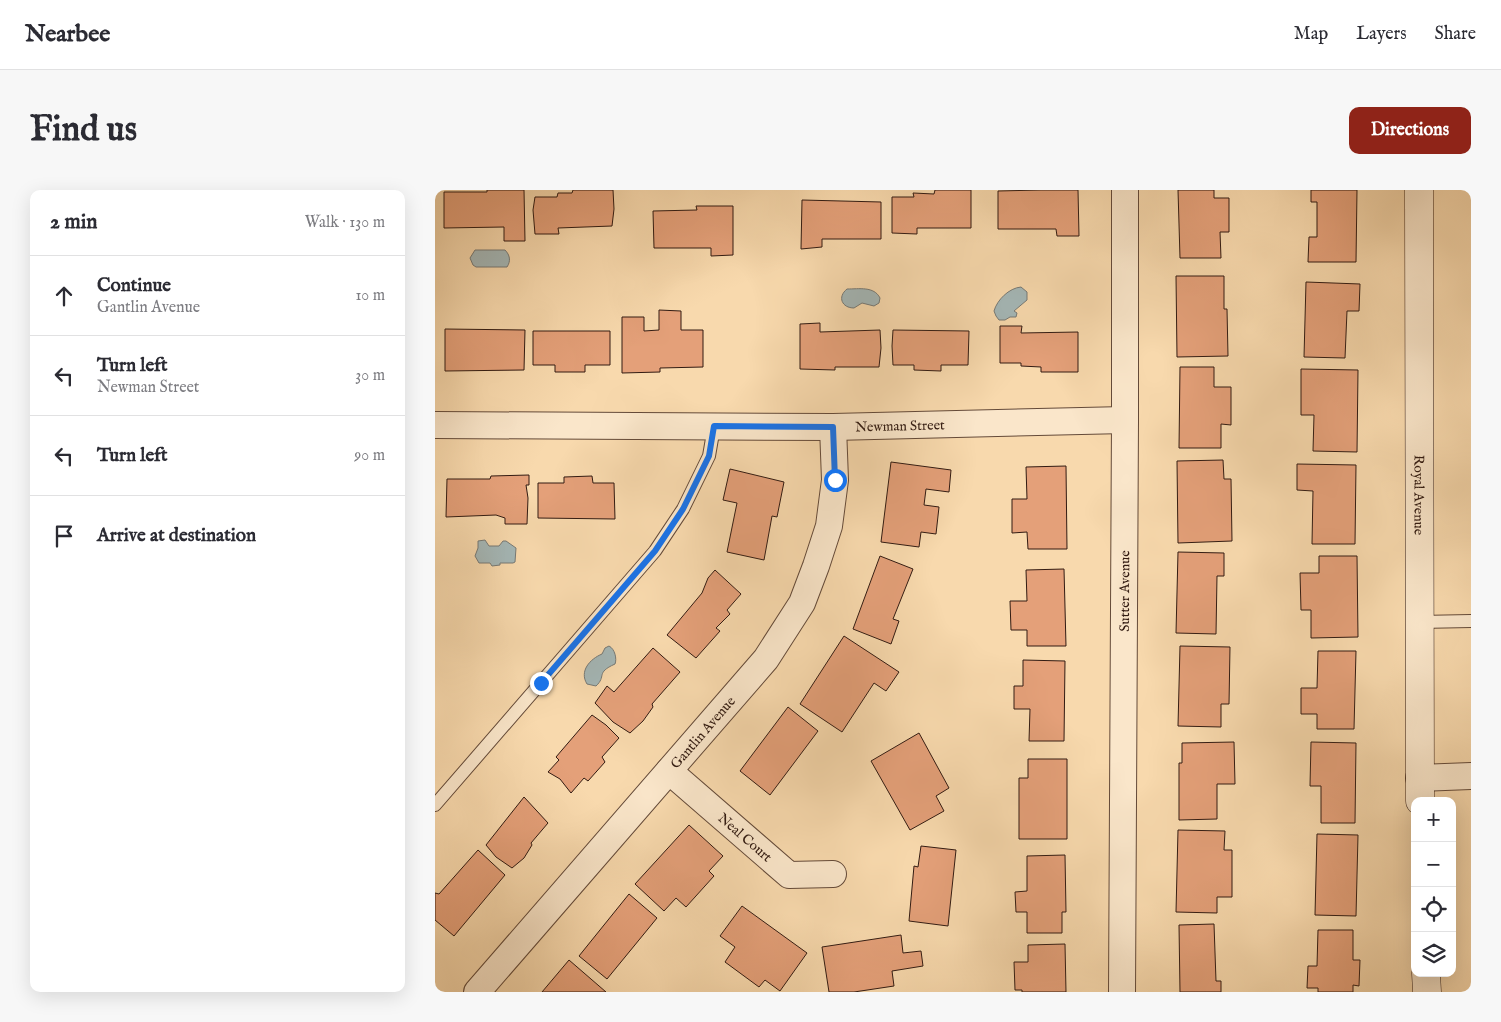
<!DOCTYPE html>
<meta charset="utf-8">
<style>
:root{--surface:#fff;--page:#f7f7f7;--text:#2b2b33;--muted:#7c7c81;--line:#e1e1e2;--accent:#8f2418}
body{margin:0;font-family:"IM FELL English",serif;background:var(--page);color:var(--text)}
.controls{position:absolute;right:15px;bottom:15px;display:grid;overflow:hidden;border-radius:10px;box-shadow:0 5px 20px #0002}
.controls button{width:45px;height:45px;display:grid;place-items:center;padding:0;border:0;border-bottom:1px solid var(--line);background:var(--surface);color:var(--text);font:25px sans-serif}
.stop{position:absolute;width:15px;height:15px;margin:-11px;border:4px solid #1a73e8;border-radius:50%;background:#fff}
.stop.end{background:#1a73e8;border-color:#fff;box-shadow:0 1px 5px #0008}
.list{margin:0;padding:0;list-style:none}
h2{display:flex;justify-content:space-between;align-items:center;height:65px;margin:0;padding:0 20px;font-size:21px}
h2 small{font-size:16px;font-weight:400;color:var(--muted)}
.list li{display:grid;grid-template-columns:32px 1fr auto;gap:15px;align-items:center;box-sizing:border-box;height:80px;padding:0 20px;border-top:1px solid var(--line)}
.list b{display:block;font-size:19px;white-space:nowrap}
.list p{margin:0;font-size:16px;white-space:nowrap;color:var(--muted)}
.list em{font-size:16px;font-style:normal;color:var(--muted)}
.icon{flex:none;width:28px;height:28px;fill:none;stroke:currentColor;stroke-width:2;stroke-linecap:round;stroke-linejoin:round}
.map{position:relative;flex:none;width:1036px;height:802px;overflow:hidden;border-radius:10px}
header{display:flex;align-items:center;gap:30px;box-sizing:border-box;height:70px;padding:0 25px;background:var(--surface);border-bottom:1px solid var(--line)}
header strong{font-size:24px}
nav{display:flex;gap:28px;margin-inline-start:auto;font-size:18px}
.intro{display:flex;align-items:center;justify-content:space-between;box-sizing:border-box;height:120px;padding:0 30px}
h1{margin:0;font-size:35px}
.button{padding:12px 22px;border-radius:10px;background:var(--accent);color:#fff;font-size:18px;font-weight:700}
main{display:flex;gap:30px;padding:0 30px}
aside{flex:1;background:var(--surface);border-radius:10px;box-shadow:0 5px 20px #0002}
.map>svg:first-child{display:block}
.water{fill:#a4b7b7;stroke:#767975}
.building{fill:#e4a079;stroke:#321b12}
.lines{fill:none;stroke-linecap:round;stroke-linejoin:round}
.lane-casing{stroke:#644a39;stroke-width:14}
.street-casing{stroke:#644a39;stroke-width:28}
.secondary-casing{stroke:#321b12;stroke-width:29}
.lane{stroke:#fae6ca;stroke-width:12}
.street{stroke:#fae6ca;stroke-width:26}
.secondary{stroke:#fae6ca;stroke-width:28}
.route{stroke:#1a73e8;stroke-width:6}
.labels{text-anchor:middle;stroke-width:4;stroke-linejoin:round;paint-order:stroke}
.street-label{font-size:14px;fill:#321b12;stroke:#fae6ca}
</style>
<header>
<strong>Nearbee</strong>
<nav><a>Map</a><a>Layers</a><a>Share</a></nav>
</header>
<div class="intro"><h1>Find us</h1><a class="button">Directions</a></div>
<main>
<aside>
<h2>2 min<small>Walk · 130 m</small></h2>
<ul class="list">
<li><svg class="icon" aria-label="ahead" viewBox="0 0 24 24"><path d="M12 20V5M6 11l6-6 6 6"/></svg><div><b>Continue</b><p>Gantlin Avenue</p></div><em>10 m</em></li>
<li><svg class="icon" aria-label="left" viewBox="0 0 24 24"><path d="M17 20v-9H6M10 6l-5 5 5 5"/></svg><div><b>Turn left</b><p>Newman Street</p></div><em>30 m</em></li>
<li><svg class="icon" aria-label="left" viewBox="0 0 24 24"><path d="M17 20v-9H6M10 6l-5 5 5 5"/></svg><div><b>Turn left</b></div><em>90 m</em></li>
<li><svg class="icon" aria-label="arrive" viewBox="0 0 24 24"><path d="M6 21V4h12l-3 4 3 4H6"/></svg><div><b>Arrive at destination</b></div></li>
</ul>
</aside>
<div class="map">
<svg width="1036" height="802" viewBox="0 0 1036 802">
<rect width="100%" height="100%" fill="#f8d9ad"/>
<filter id="stains"><feTurbulence type="fractalNoise" baseFrequency=".004" numOctaves="4"/><feColorMatrix values="0 0 0 0 .2 0 0 0 0 .09 0 0 0 0 .02 0 0 0 .5 -.17"/></filter>
<radialGradient id="worn" r=".72"><stop offset=".6" stop-color="#630" stop-opacity="0"/><stop offset="1" stop-color="#630" stop-opacity=".3"/></radialGradient>
<path class="water" d="M 40,60 L 70,60 C 75,65 76,71 72,77 L 41,77 L 38,75 L 35,68 Z
M 586,97 L 592,102 L 592,110 L 579,121 L 582,123 L 581,127 L 575,127 L 570,130 L 564,130 L 561,126 L 559,121 C 562,110 574,98 586,97 Z
M 412,99 C 424,99 439,96 445,108 L 444,113 L 439,116 L 427,113 L 419,118 C 407,118 402,107 412,99 Z
M 50,350 L 54,356 L 64,356 L 68,351 L 71,351 L 81,358 L 80,372 L 78,373 L 65,373 L 65,375 L 57,376 L 55,373 L 44,373 L 40,366 L 43,358 L 43,351 Z
M 174,456 C 180,459 182,469 180,474 C 160,483 172,486 161,496 L 152,494 C 144,481 155,469 167,464 L 170,458 Z"/>
<path class="building" d="M 52,0 L 89,0 L 90,51 L 69,51 L 69,37 L 9,38 L 9,2 L 52,2 Z
M 138,0 L 178,0 L 179,19 L 177,36 L 123,38 L 124,44 L 100,44 L 98,20 L 100,7 L 122,7 L 123,3 L 137,3 Z
M 500,0 L 536,0 L 536,38 L 482,38 L 482,44 L 457,43 L 457,7 L 479,7 L 478,3 L 499,4 Z
M 606,0 L 643,0 L 644,46 L 622,46 L 621,39 L 563,39 L 563,1 Z
M 743,0 L 779,0 L 779,8 L 794,8 L 794,42 L 785,42 L 786,68 L 745,68 Z
M 876,0 L 922,0 L 921,72 L 873,72 L 874,47 L 882,47 L 882,12 L 876,12 Z
M 367,10 L 446,12 L 446,49 L 387,49 L 387,57 L 366,59 Z
M 261,16 L 298,16 L 298,65 L 276,66 L 276,58 L 219,58 L 218,21 L 262,20 Z
M 741,86 L 789,86 L 789,119 L 792,119 L 793,166 L 742,167 Z
M 871,92 L 925,94 L 924,121 L 912,121 L 910,168 L 869,167 Z
M 224,120 L 246,121 L 246,140 L 268,140 L 268,177 L 225,178 L 225,182 L 187,183 L 187,127 L 209,127 L 209,141 L 224,140 Z
M 385,133 L 385,142 L 445,140 L 446,158 L 444,177 L 400,177 L 400,180 L 365,179 L 365,134 Z
M 565,136 L 587,136 L 586,143 L 643,142 L 643,182 L 606,182 L 606,177 L 586,176 L 586,173 L 565,173 Z
M 10,139 L 90,140 L 89,180 L 10,181 Z
M 458,140 L 534,141 L 533,175 L 506,175 L 506,181 L 479,180 L 479,175 L 458,175 L 457,156 Z
M 98,141 L 175,141 L 175,175 L 150,175 L 150,182 L 120,182 L 120,175 L 98,175 Z
M 745,177 L 779,177 L 779,197 L 796,197 L 796,235 L 786,234 L 786,258 L 744,258 Z
M 866,179 L 923,180 L 922,262 L 878,261 L 879,225 L 866,225 Z
M 788,270 L 789,289 L 796,289 L 797,351 L 743,353 L 742,271 Z
M 456,272 L 516,280 L 514,302 L 491,299 L 489,315 L 504,317 L 501,344 L 486,342 L 484,357 L 446,352 Z
M 862,274 L 921,275 L 920,354 L 877,354 L 878,301 L 862,300 Z
M 631,276 L 632,359 L 593,359 L 592,342 L 577,343 L 577,309 L 592,309 L 591,277 Z
M 295,279 L 349,292 L 342,327 L 337,326 L 329,370 L 292,362 L 302,313 L 288,310 Z
M 94,285 L 94,295 L 91,295 L 93,308 L 92,334 L 70,334 L 70,328 L 61,325 L 11,327 L 12,289 L 55,289 L 56,286 Z
M 157,286 L 158,293 L 179,293 L 180,329 L 103,328 L 103,293 L 129,293 L 129,287 Z
M 743,362 L 789,363 L 789,386 L 782,386 L 781,444 L 741,443 Z
M 445,366 L 478,379 L 458,429 L 464,431 L 456,454 L 418,439 Z
M 884,366 L 922,366 L 923,447 L 876,448 L 876,420 L 866,420 L 865,383 L 884,383 Z
M 629,379 L 631,456 L 592,456 L 592,440 L 576,440 L 575,411 L 592,411 L 591,380 Z
M 280,380 L 306,404 L 292,420 L 295,424 L 281,438 L 285,441 L 261,468 L 232,445 L 267,403 L 273,388 Z
M 409,446 L 464,482 L 451,501 L 439,493 L 407,542 L 365,514 Z
M 745,456 L 795,457 L 794,514 L 786,514 L 786,537 L 743,536 Z
M 218,458 L 245,482 L 217,514 L 218,517 L 208,531 L 195,543 L 178,532 L 160,513 L 172,496 L 179,502 Z
M 883,461 L 921,461 L 919,539 L 882,539 L 882,524 L 866,524 L 866,498 L 882,498 Z
M 588,470 L 630,471 L 629,551 L 594,551 L 595,519 L 579,519 L 579,496 L 588,496 Z
M 353,517 L 383,541 L 335,605 L 305,581 Z
M 157,525 L 171,535 L 184,548 L 167,567 L 170,572 L 153,591 L 149,588 L 136,603 L 125,589 L 113,582 L 124,570 L 121,567 Z
M 484,543 L 514,598 L 501,606 L 509,621 L 475,640 L 436,571 Z
M 799,552 L 800,594 L 782,594 L 782,629 L 744,630 L 744,573 L 747,573 L 747,553 Z
M 876,552 L 921,553 L 920,633 L 886,633 L 886,596 L 875,596 Z
M 593,569 L 632,569 L 632,649 L 584,649 L 584,588 L 593,588 Z
M 89,607 L 113,633 L 96,653 L 97,655 L 89,668 L 77,678 L 61,667 L 51,655 Z
M 254,635 L 288,666 L 274,681 L 279,686 L 251,717 L 241,708 L 229,721 L 200,694 Z
M 743,640 L 790,641 L 789,660 L 797,660 L 797,707 L 782,707 L 782,723 L 741,722 Z
M 882,644 L 923,645 L 921,726 L 880,725 Z
M 486,656 L 521,660 L 513,736 L 474,731 L 479,676 L 483,677 Z
M 43,660 L 70,685 L 19,746 L 0,730 L 0,703 L 4,704 Z
M 630,665 L 631,722 L 627,722 L 627,743 L 592,743 L 592,722 L 581,722 L 580,702 L 592,701 L 592,666 Z
M 194,704 L 222,728 L 172,789 L 144,766 Z
M 307,716 L 372,763 L 345,801 L 330,790 L 324,797 L 290,772 L 300,757 L 285,746 Z
M 779,734 L 781,791 L 786,791 L 786,802 L 745,802 L 744,735 Z
M 883,740 L 918,740 L 918,770 L 925,770 L 924,796 L 918,795 L 918,802 L 883,802 L 883,798 L 872,798 L 873,776 L 882,776 Z
M 466,745 L 468,763 L 486,761 L 488,776 L 457,781 L 459,796 L 419,802 L 394,802 L 387,757 Z
M 630,754 L 631,802 L 587,802 L 587,800 L 580,800 L 579,772 L 593,772 L 593,755 Z
M 134,770 L 171,802 L 107,802 Z"/>
<g class="lines">
<defs>
<path id="lane" d="M 984,432 L 1036,431
M 0,615 L 220,361 L 248,319 L 274,266 L 279,237"/>
<g id="street">
<path id="s1" d="M 0,235 L 398,237 L 690,230"/>
<path id="s2" d="M 234,581 L 354,685 L 398,684"/>
<path d="M 984,588 L 1036,586"/>
<path id="s3" d="M 42,802 L 331,469 L 367,413 L 381,376 L 394,336 L 400,290 L 398,237"/>
<path id="s4" d="M 687,802 L 690,230 L 690,0"/>
</g>
<g id="secondary">
<path id="s5" d="M 984,0 L 985,611"/>
<path d="M 991,783 L 992,802"/>
</g>
</defs>
<use href="#lane" class="lane-casing"/>
<use href="#street" class="street-casing"/>
<use href="#secondary" class="secondary-casing"/>
<use href="#lane" class="lane"/>
<use href="#street" class="street"/>
<use href="#secondary" class="secondary"/>
</g>
<g class="lines">
<path class="route" d="M 106,493 L 220,361 L 248,319 L 274,266 L 279,236 L 398,237 L 400,290"/>
</g>
<g class="labels">
<g class="street-label">
<text dy="5" stroke="none"><textPath href="#s1" startOffset="465">Newman Street</textPath></text>
<text dy="5" stroke="none"><textPath href="#s5" startOffset="305">Royal Avenue</textPath></text>
<text dy="5" stroke="none"><textPath href="#s4" startOffset="401">Sutter Avenue</textPath></text>
<text dy="5" stroke="none"><textPath href="#s3" startOffset="344">Gantlin Avenue</textPath></text>
<text dy="5" stroke="none"><textPath href="#s2" startOffset="101">Neal Court</textPath></text>
</g>
</g>
<rect width="100%" height="100%" filter="url(#stains)"/>
<rect width="100%" height="100%" fill="url(#worn)"/>
</svg>
<div class="controls">
<button>+</button>
<button>−</button>
<button><svg class="icon" aria-label="locate" viewBox="0 0 24 24"><circle cx="12" cy="12" r="6"/><path d="M12 2v4M12 18v4M2 12h4M18 12h4"/></svg></button>
<button><svg class="icon" aria-label="layers" viewBox="0 0 24 24"><path d="M12 4l9 5-9 5-9-5zM3 14l9 5 9-5"/></svg></button>
</div>
<div class="stop" style="left:400px;top:290px"></div>
<div class="stop end" style="left:106px;top:493px"></div>
</div>
</main>
